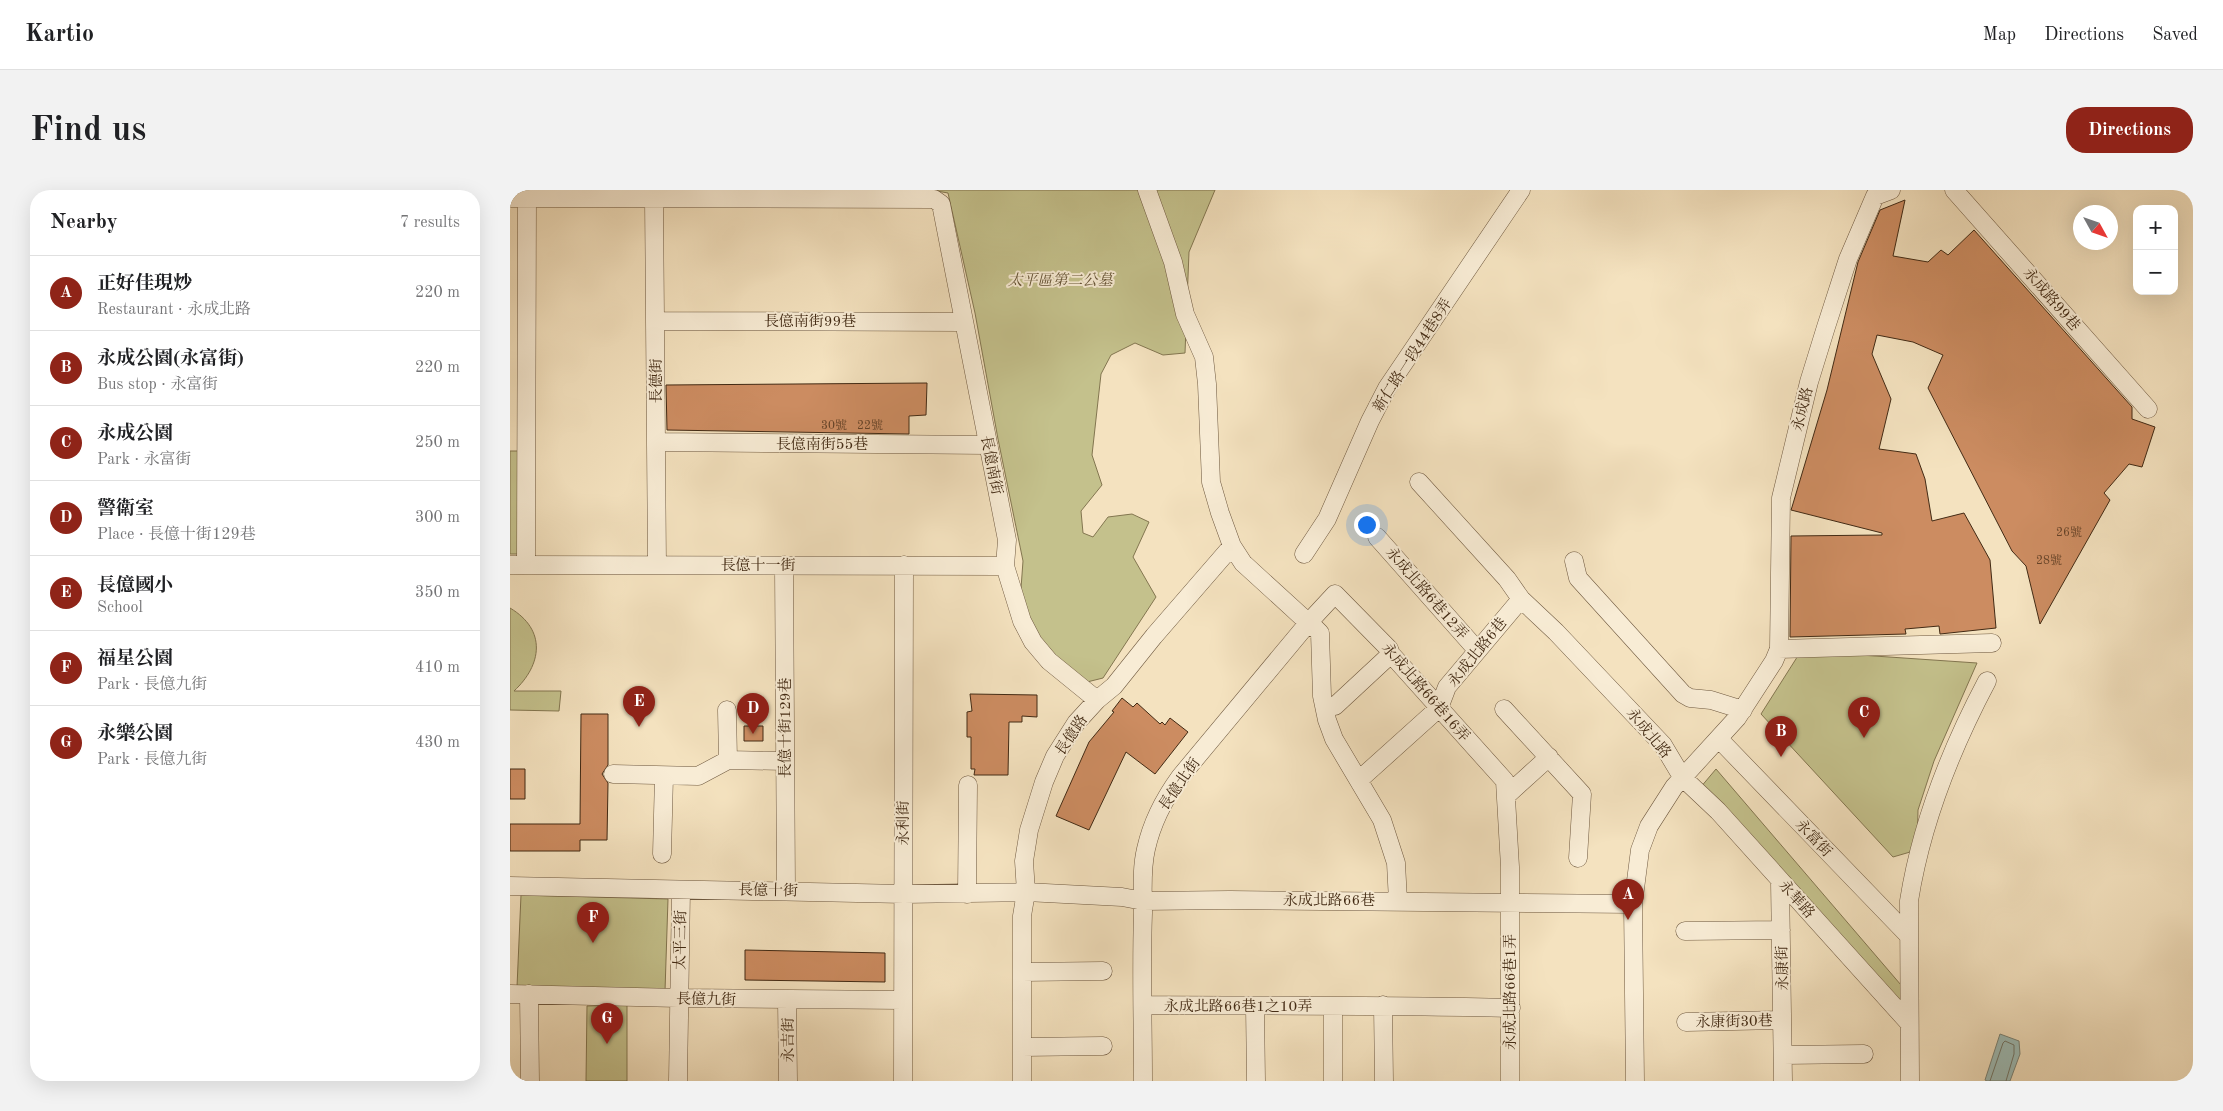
<!DOCTYPE html>
<meta charset="utf-8">
<style>
:root{--surface:#fff;--page:#f2f2f2;--text:#202124;--muted:#757577;--line:#e0e0e0;--accent:#8f2418}
body{margin:0;font-family:"Old Standard TT","Noto Serif TC",serif;background:var(--page);color:var(--text)}
.controls{position:absolute;right:15px;top:15px;display:grid;overflow:hidden;border-radius:10px;box-shadow:0 5px 20px #0002}
.controls button{width:45px;height:45px;display:grid;place-items:center;padding:0;border:0;border-bottom:1px solid var(--line);background:var(--surface);color:var(--text);font:25px sans-serif}
.compass{position:absolute;left:1563px;top:15px;width:45px;height:45px;border-radius:50%;background:var(--surface);box-shadow:0 5px 20px #0002;rotate:130deg}
.you{position:absolute;left:856px;top:334px;width:18px;height:18px;margin:-12px;border:4px solid #fff;border-radius:50%;background:#1a73e8;box-shadow:0 0 0 8px #1a73e833}
.badge{display:grid;place-items:center;width:32px;height:32px;border-radius:50%;background:var(--accent);color:#fff;font-size:16px;font-weight:700}
.pin{position:absolute;translate:-50% -41px;filter:drop-shadow(0 1px 2px #0008)}
.pin::after{content:'';position:absolute;top:26px;width:18px;height:15px;background:inherit;clip-path:polygon(0 0,100% 0,50% 100%)}
.list{margin:0;padding:0;list-style:none}
h2{display:flex;justify-content:space-between;align-items:center;height:65px;margin:0;padding:0 20px;font-size:21px}
h2 small{font-size:16px;font-weight:400;color:var(--muted)}
.list li{display:grid;grid-template-columns:32px 1fr auto;gap:15px;align-items:center;box-sizing:border-box;height:75px;padding:0 20px;border-top:1px solid var(--line)}
.list b{display:block;font-size:19px;white-space:nowrap}
.list p{margin:0;font-size:16px;white-space:nowrap;color:var(--muted)}
.list em{font-size:16px;font-style:normal;color:var(--muted)}
.map{position:relative;flex:none;width:1683px;height:891px;overflow:hidden;border-radius:20px}
header{display:flex;align-items:center;gap:30px;box-sizing:border-box;height:70px;padding:0 25px;background:var(--surface);border-bottom:1px solid var(--line)}
header strong{font-size:24px}
nav{display:flex;gap:28px;margin-inline-start:auto;font-size:18px}
.intro{display:flex;align-items:center;justify-content:space-between;box-sizing:border-box;height:120px;padding:0 30px}
h1{margin:0;font-size:35px}
.button{padding:12px 22px;border-radius:20px;background:var(--accent);color:#fff;font-size:18px;font-weight:700}
main{display:flex;gap:30px;padding:0 30px}
aside{flex:1;background:var(--surface);border-radius:20px;box-shadow:0 5px 20px #0002}
.map>svg:first-child{display:block}
.green{fill:#c4c18c;stroke:#837650}
.water{fill:#9dbdb8;stroke:#798276}
.lines{fill:none;stroke-linecap:round;stroke-linejoin:round}
.shore{stroke:#707466;stroke-width:1}
.building{fill:#cc8c61;stroke:#422a14}
.minor-casing{stroke:#6e583f;stroke-width:19}
.minor{stroke:#f8ecd5;stroke-width:18}
.labels{text-anchor:middle;stroke-width:4;stroke-linejoin:round;paint-order:stroke}
.number-label{font-size:12px;fill:#644227}
.park-label{font-size:15px;font-style:italic;fill:#625032;stroke:#f8ecd5}
.street-label{font-size:15px;fill:#422a14;stroke:#f8ecd5}
</style>
<header>
<strong>Kartio</strong>
<nav><a>Map</a><a>Directions</a><a>Saved</a></nav>
</header>
<div class="intro"><h1>Find us</h1><a class="button">Directions</a></div>
<main>
<aside>
<h2>Nearby<small>7 results</small></h2>
<ul class="list">
<li><span class="badge">A</span><div><b>正好佳現炒</b><p>Restaurant · 永成北路</p></div><em>220 m</em></li>
<li><span class="badge">B</span><div><b>永成公園(永富街)</b><p>Bus stop · 永富街</p></div><em>220 m</em></li>
<li><span class="badge">C</span><div><b>永成公園</b><p>Park · 永富街</p></div><em>250 m</em></li>
<li><span class="badge">D</span><div><b>警衛室</b><p>Place · 長億十街129巷</p></div><em>300 m</em></li>
<li><span class="badge">E</span><div><b>長億國小</b><p>School</p></div><em>350 m</em></li>
<li><span class="badge">F</span><div><b>福星公園</b><p>Park · 長億九街</p></div><em>410 m</em></li>
<li><span class="badge">G</span><div><b>永樂公園</b><p>Park · 長億九街</p></div><em>430 m</em></li>
</ul>
</aside>
<div class="map">
<svg width="1683" height="891" viewBox="0 0 1683 891">
<rect width="100%" height="100%" fill="#f4e2bf"/>
<filter id="stains"><feTurbulence type="fractalNoise" baseFrequency=".004" numOctaves="4"/><feColorMatrix values="0 0 0 0 .2 0 0 0 0 .09 0 0 0 0 .02 0 0 0 .5 -.17"/></filter>
<radialGradient id="worn" r=".72"><stop offset=".6" stop-color="#630" stop-opacity="0"/><stop offset="1" stop-color="#630" stop-opacity=".3"/></radialGradient>
<path class="green" d="M 421,0 L 705,0 L 679,62 L 675,163 L 653,165 L 625,153 L 601,165 L 591,184 L 582,265 L 592,295 L 571,321 L 573,343 L 583,347 L 598,327 L 622,324 L 639,332 L 623,367 L 646,407 L 593,488 L 577,492 L 548,468 L 521,437 L 510,412 L 513,371 L 488,249 L 465,123 L 438,3 Z
M 0,261 L 12,261 L 8,364 L 0,364 Z
M 0,418 C 37,440 32,475 4,501 L 51,501 L 49,521 L 0,520 Z
M 1291,461 L 1467,473 L 1424,571 L 1408,620 L 1407,660 L 1383,667 L 1251,524 Z
M 1206,579 L 1391,795 L 1390,818 L 1190,598 Z
M 11,705 L 158,709 L 155,801 L 7,797 Z
M 117,815 L 117,891 L 76,891 L 77,816 Z"/>
<path class="water" d="M 1490,844 L 1509,851 L 1510,864 L 1500,891 L 1477,891 L 1475,890 Z"/>
<g class="lines">
<path class="shore" d="M 1480,891 L 1493,853 L 1495,851 L 1504,855 L 1504,864 L 1496,891"/>
</g>
<path class="building" d="M 1395,10 L 1383,66 L 1418,72 L 1431,60 L 1438,65 L 1464,40 L 1622,217 L 1622,229 L 1645,237 L 1632,277 L 1619,274 L 1594,303 L 1600,310 L 1530,434 L 1516,376 L 1502,361 L 1418,198 L 1433,165 L 1403,152 L 1367,145 L 1362,164 L 1381,209 L 1369,259 L 1406,264 L 1415,289 L 1422,331 L 1454,323 L 1480,370 L 1486,438 L 1430,444 L 1429,436 L 1395,439 L 1396,444 L 1280,447 L 1281,346 L 1372,345 L 1372,343 L 1281,320 L 1282,317 L 1317,200 L 1348,72 L 1370,20 Z
M 417,193 L 416,225 L 399,226 L 399,244 L 157,240 L 156,195 Z
M 460,504 L 527,505 L 527,527 L 512,526 L 512,532 L 499,532 L 498,585 L 464,585 L 465,579 L 461,579 L 461,547 L 457,547 L 457,522 L 462,521 Z
M 612,508 L 623,517 L 627,513 L 650,534 L 652,532 L 655,535 L 660,528 L 678,542 L 645,584 L 616,562 L 579,640 L 546,626 L 579,552 L 604,522 L 602,521 Z
M 71,524 L 98,524 L 98,575 L 92,584 L 98,593 L 97,650 L 70,650 L 70,661 L 0,661 L 0,634 L 70,634 Z
M 234,536 L 253,536 L 253,551 L 234,551 Z
M 0,579 L 15,579 L 15,609 L 0,609 Z
M 235,760 L 375,763 L 375,792 L 235,790 Z"/>
<g class="lines">
<defs>
<path id="minor" d="M 637,0 L 663,72 L 675,124 L 694,167 L 697,194 L 701,292 L 710,323 L 722,356 L 733,373 L 791,426 L 799,432 L 810,443 L 812,506 L 817,530 L 824,549 L 872,630 L 886,673 L 888,711
M 1444,0 L 1638,219
M 0,8 L 424,9 L 431,14 L 497,350 L 495,376 L 512,431 L 523,452 L 539,471 L 587,510
M 144,8 L 147,375
M 146,131 L 454,132
M 147,252 L 478,255
M 909,292 L 997,389 L 1011,409 L 1046,442 L 1153,555 L 1172,587 L 1208,621 L 1399,833
M 867,347 L 967,460
M 794,364 L 817,329 L 860,231 L 877,198 L 1011,0
M 1064,371 L 1068,388 L 1173,504 L 1180,508 L 1201,510 L 1233,520
M 0,375 L 495,376
M 16,375 L 17,7
M 274,375 L 276,700
M 1269,459 L 1482,453
M 825,516 L 881,464
M 994,519 L 1072,604 L 1068,668
M 217,520 L 218,570
M 1209,549 L 1399,746
M 103,584 L 188,586 L 218,570 L 275,571
M 849,590 L 929,518 L 937,497 L 1011,409
M 996,606 L 1039,567
M 152,664 L 154,586
M 1270,691 L 1273,891
M 0,696 L 394,704 L 516,702 L 612,707 L 633,711 L 720,710 L 1123,714
M 457,704 L 458,595
M 1175,741 L 1271,740
M 512,782 L 593,781
M 0,804 L 168,808 L 393,810
M 19,804 L 20,891
M 277,810 L 278,891
M 633,815 C 756,816 878,815 1001,818
M 873,815 L 874,891
M 745,816 L 746,891
M 1176,832 L 1272,830
M 512,857 L 593,856
M 1273,865 L 1354,864
M 168,891 L 171,700
M 393,891 L 394,375
M 512,891 L 512,726 L 516,702 L 514,671 L 519,640 L 534,592 L 545,566 L 566,533 L 587,510 L 604,496 L 644,446 L 722,356
M 633,891 C 633,835 631,779 633,723 C 633,702 631,680 636,659 C 642,632 654,609 670,587 L 799,432 L 825,404 L 879,459 L 881,464 L 995,591 L 1000,677 L 1000,891
M 823,891 L 823,816
M 1125,891 L 1123,714 L 1130,660 L 1139,636 L 1164,597 L 1227,528 L 1264,471 L 1269,459 L 1271,308 L 1299,192 L 1316,137 L 1338,69 L 1365,6 L 1381,0
M 1400,891 L 1399,711 C 1411,635 1441,559 1477,491"/>
</defs>
<use href="#minor" class="minor-casing"/>
<use href="#minor" class="minor"/>
</g>
<g class="labels">
<g class="number-label">
<text x="324" y="239">30號</text>
<text x="360" y="239">22號</text>
<text x="1559" y="346">26號</text>
<text x="1539" y="374">28號</text>
</g>
<g class="park-label">
<text x="550" y="95">太平區第二公墓</text>
</g>
<g class="street-label">
<text transform="translate(1542 109) rotate(49)" y="5">永成路99巷</text>
<text x="300" y="136">長億南街99巷</text>
<text transform="translate(902 165) rotate(-57)" y="5">新仁路一段44巷8弄</text>
<text transform="translate(146 191) rotate(-90)" y="5">長德街</text>
<text transform="translate(1292 219) rotate(-76)" y="5">永成路</text>
<text x="312" y="259">長億南街55巷</text>
<text transform="translate(482 275) rotate(79)" y="5">長億南街</text>
<text x="248" y="380">長億十一街</text>
<text transform="translate(917 403) rotate(49)" y="5">永成北路6巷12弄</text>
<text transform="translate(967 462) rotate(-51)" y="5">永成北路6巷</text>
<text transform="translate(916 502) rotate(49)" y="5">永成北路66巷16弄</text>
<text transform="translate(275 538) rotate(-90)" y="5">長億十街129巷</text>
<text transform="translate(1139 543) rotate(50)" y="5">永成北路</text>
<text transform="translate(561 545) rotate(-56)" y="5">長億路</text>
<text transform="translate(669 594) rotate(-55)" y="5">長億北街</text>
<text transform="translate(393 633) rotate(-90)" y="5">永利街</text>
<text transform="translate(1304 648) rotate(46)" y="5">永富街</text>
<text transform="translate(258 700) rotate(1)" y="5">長億十街</text>
<text transform="translate(1287 709) rotate(48)" y="5">永華路</text>
<text x="819" y="715">永成北路66巷</text>
<text transform="translate(170 750) rotate(-89)" y="5">太平三街</text>
<text transform="translate(1272 778) rotate(-91)" y="5">永康街</text>
<text transform="translate(1000 802) rotate(-90)" y="5">永成北路66巷1弄</text>
<text transform="translate(196 809) rotate(1)" y="5">長億九街</text>
<text x="728" y="821">永成北路66巷1之10弄</text>
<text transform="translate(1224 831) rotate(-1)" y="5">永康街30巷</text>
<text transform="translate(278 850) rotate(-90)" y="5">永吉街</text>
</g>
</g>
<rect width="100%" height="100%" filter="url(#stains)"/>
<rect width="100%" height="100%" fill="url(#worn)"/>
</svg>
<div class="controls">
<button>+</button>
<button>−</button>
</div>
<svg class="compass" viewBox="-18 -18 36 36"><path d="M0-13l5 13h-10z" fill="#e53935"/><path d="M0 13l5-13h-10z" fill="#757577"/></svg>
<div class="you"></div>
<div class="pin badge" style="left:1118px;top:730px">A</div>
<div class="pin badge" style="left:1271px;top:567px">B</div>
<div class="pin badge" style="left:1354px;top:548px">C</div>
<div class="pin badge" style="left:243px;top:544px">D</div>
<div class="pin badge" style="left:129px;top:537px">E</div>
<div class="pin badge" style="left:83px;top:753px">F</div>
<div class="pin badge" style="left:97px;top:854px">G</div>
</div>
</main>
